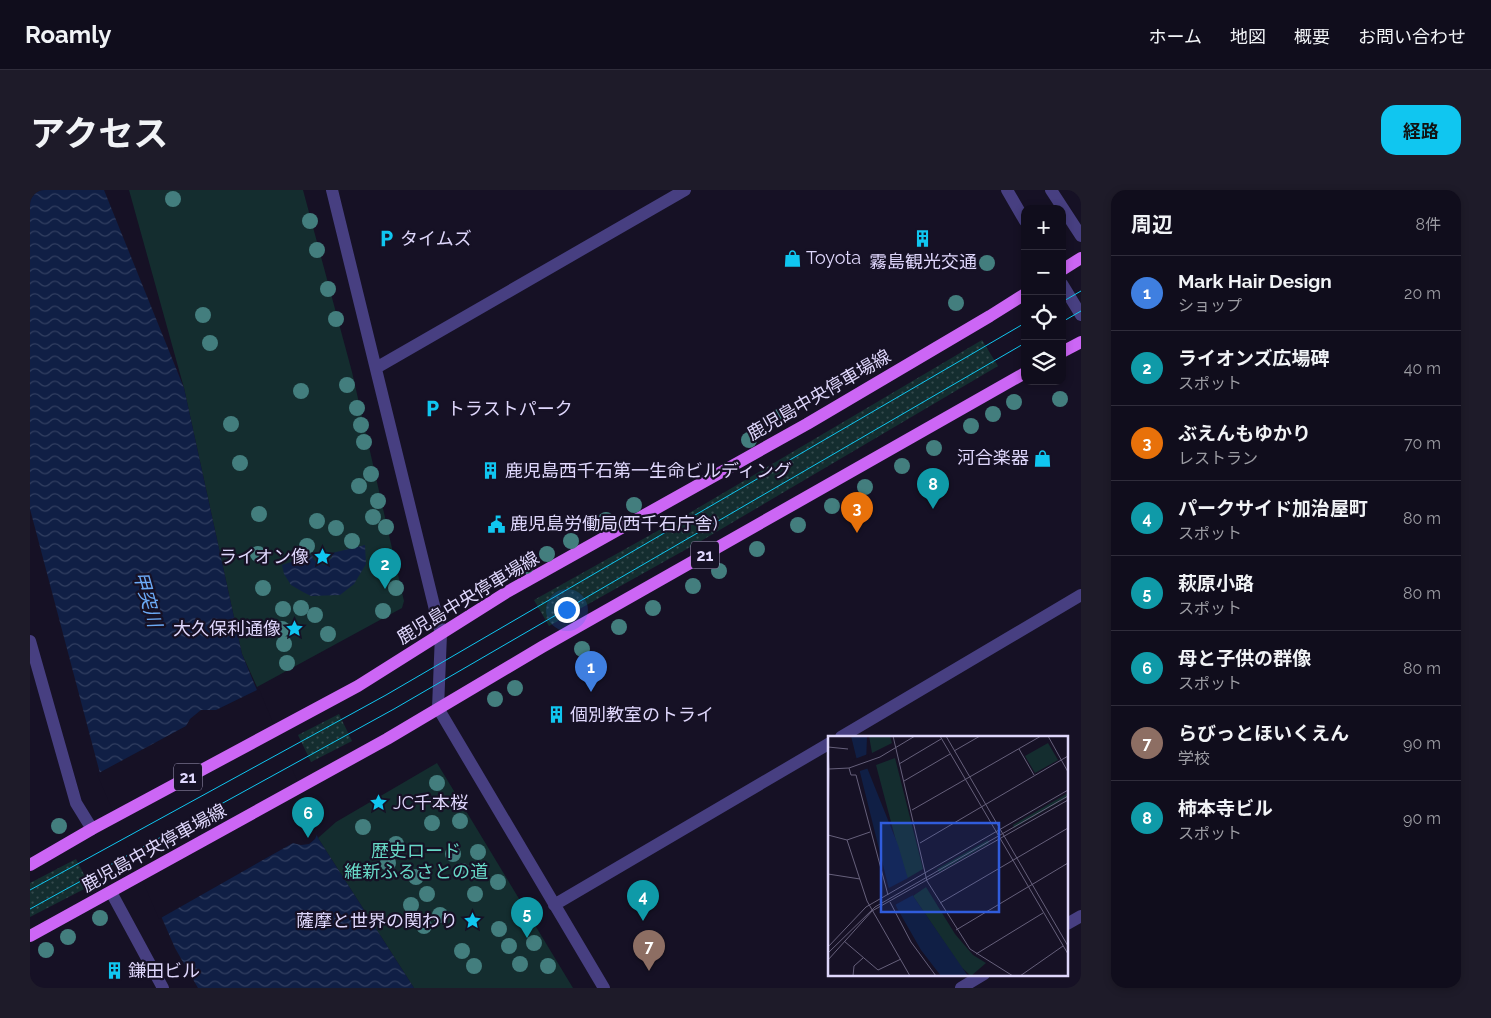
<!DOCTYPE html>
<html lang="ja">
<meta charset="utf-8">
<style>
:root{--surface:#100d1c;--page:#1e1b29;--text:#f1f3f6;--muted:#9c9ca3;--line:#302d3b;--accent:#10c6f0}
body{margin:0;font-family:Raleway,"Noto Sans JP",sans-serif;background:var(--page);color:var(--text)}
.controls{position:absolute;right:15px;top:15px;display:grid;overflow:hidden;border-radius:10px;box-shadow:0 2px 8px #0003}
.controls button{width:45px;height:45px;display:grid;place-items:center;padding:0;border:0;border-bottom:1px solid var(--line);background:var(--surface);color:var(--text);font:25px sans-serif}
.you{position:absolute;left:536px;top:419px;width:18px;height:18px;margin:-12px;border:4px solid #fff;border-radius:50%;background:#1a73e8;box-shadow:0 0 0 8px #1a73e833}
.badge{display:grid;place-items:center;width:32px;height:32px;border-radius:50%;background:var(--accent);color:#fff;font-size:16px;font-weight:700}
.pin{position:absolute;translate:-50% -41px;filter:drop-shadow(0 1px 2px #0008)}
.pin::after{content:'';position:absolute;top:26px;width:18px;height:15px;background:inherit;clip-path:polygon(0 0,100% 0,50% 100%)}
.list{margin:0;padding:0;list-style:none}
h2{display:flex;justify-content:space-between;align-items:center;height:65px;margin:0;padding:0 20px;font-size:21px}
h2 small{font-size:16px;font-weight:400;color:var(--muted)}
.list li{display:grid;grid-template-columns:32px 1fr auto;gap:15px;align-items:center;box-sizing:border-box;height:75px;padding:0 20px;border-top:1px solid var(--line)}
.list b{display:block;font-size:19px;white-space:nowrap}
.list p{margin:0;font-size:16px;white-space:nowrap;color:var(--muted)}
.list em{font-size:16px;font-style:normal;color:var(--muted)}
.icon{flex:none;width:28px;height:28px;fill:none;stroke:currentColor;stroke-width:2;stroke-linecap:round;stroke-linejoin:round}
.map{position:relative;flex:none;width:1051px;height:798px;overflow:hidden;border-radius:15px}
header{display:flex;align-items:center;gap:30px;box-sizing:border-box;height:70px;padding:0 25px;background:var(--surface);border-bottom:1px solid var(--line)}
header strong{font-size:24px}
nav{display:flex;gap:28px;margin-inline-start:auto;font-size:18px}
.intro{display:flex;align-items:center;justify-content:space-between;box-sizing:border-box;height:120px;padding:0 30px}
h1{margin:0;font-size:35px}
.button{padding:12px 22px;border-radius:15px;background:var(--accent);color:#111;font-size:18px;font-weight:700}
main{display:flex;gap:30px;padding:0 30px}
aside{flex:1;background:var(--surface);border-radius:15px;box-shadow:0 2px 8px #0003}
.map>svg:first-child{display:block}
.grass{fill:url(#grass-dots)}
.park{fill:#142d2f}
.water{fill:url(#water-waves)}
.pier{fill:#161125}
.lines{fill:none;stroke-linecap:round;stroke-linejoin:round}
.minor{stroke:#473f81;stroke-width:12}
.major{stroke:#cc66f5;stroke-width:12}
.tram{stroke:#10c6f0;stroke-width:1}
.tree{fill:#437e7e}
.labels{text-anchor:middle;stroke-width:4.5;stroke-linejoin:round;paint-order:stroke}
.shield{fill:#161125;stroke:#a39cbc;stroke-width:1}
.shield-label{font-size:16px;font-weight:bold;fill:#dfd7fc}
.poi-label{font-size:18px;fill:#dfd7fc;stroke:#161125;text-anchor:start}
.street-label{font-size:18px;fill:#dfd7fc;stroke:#161125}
.park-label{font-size:18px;fill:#67d8c6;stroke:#161125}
.water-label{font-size:19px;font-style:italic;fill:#6caaf6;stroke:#161125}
.inset-road{fill:none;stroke:#66607b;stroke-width:1}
.view{fill:#305cdc;fill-opacity:0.15;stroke:#305cdc;stroke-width:2.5}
.inset-edge{fill:none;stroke:#dfd7fc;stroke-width:2.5}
</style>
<header>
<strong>Roamly</strong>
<nav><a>ホーム</a><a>地図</a><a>概要</a><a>お問い合わせ</a></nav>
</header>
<div class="intro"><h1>アクセス</h1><a class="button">経路</a></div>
<main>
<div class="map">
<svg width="1051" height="798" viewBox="0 0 1051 798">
<defs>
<pattern id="grass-dots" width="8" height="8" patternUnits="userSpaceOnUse" patternTransform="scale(1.25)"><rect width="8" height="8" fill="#142d2f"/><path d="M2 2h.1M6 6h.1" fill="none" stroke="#364b4e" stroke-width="1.8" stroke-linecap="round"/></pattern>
<pattern id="water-waves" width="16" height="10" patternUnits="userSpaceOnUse" patternTransform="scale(1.25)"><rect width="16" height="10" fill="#101f45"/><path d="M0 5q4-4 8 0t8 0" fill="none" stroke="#323f61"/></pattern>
</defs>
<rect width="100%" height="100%" fill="#161125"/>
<path class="grass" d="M 952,150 L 968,176 L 671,351 L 519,436 L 504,410 L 656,325 Z
M 309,524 L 322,551 L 281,572 L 268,545 Z
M 46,669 L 60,696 L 0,727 L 0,693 Z"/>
<path class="park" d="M 99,0 L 273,0 L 322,182 L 374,411 L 372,418 L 227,497 L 212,464 L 154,198 Z
M 407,573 L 543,798 L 384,798 L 288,648 L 306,632 Z"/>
<path class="water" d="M 0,0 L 74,0 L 154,198 L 212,464 L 288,648 L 384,798 L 168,798 L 145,758 L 72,591 L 0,319 Z
M 335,355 L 336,374 L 324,394 L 310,405 L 281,406 L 273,402 L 261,395 L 254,384 L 252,375 L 282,365 C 284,372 288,374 295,375 L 302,367 L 302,363 Z"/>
<path class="pier" d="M 229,499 L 288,641 L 287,644 L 285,649 L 279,654 L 271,655 L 263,653 L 129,729 L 67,584 L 156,536 L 160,529 L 171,520 L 186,520 Z"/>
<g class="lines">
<path class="minor" d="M 302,0 L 411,444 L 408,518 L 574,798
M 977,0 L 995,31
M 1021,0 L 1051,46
M 1032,94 L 1051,125
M 346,178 L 655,0
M 0,451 L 46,613 L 62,639
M 811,547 L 1051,405
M 81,702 L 133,798
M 524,715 L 800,553
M 1037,734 L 1051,726
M 931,798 L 954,784"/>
<path class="major" d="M 1032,80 L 1051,68
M 1032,162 L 1051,152
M 0,675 L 62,639 L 328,496 L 477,402 L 777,234 L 960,126 L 995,104
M 0,746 L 357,549 L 512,457 L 995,183"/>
<path class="tram" d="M 1032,112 L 1051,101
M 1032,132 L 1051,121
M 0,700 L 356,505 L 995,133
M 0,719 L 364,519 L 995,153"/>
</g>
<g class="tree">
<circle cx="143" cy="9" r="8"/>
<circle cx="280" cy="31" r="8"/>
<circle cx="287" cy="60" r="8"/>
<circle cx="957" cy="73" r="8"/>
<circle cx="298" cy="99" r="8"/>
<circle cx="926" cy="113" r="8"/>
<circle cx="173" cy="125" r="8"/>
<circle cx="306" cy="129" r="8"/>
<circle cx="180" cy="153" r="8"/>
<circle cx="317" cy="195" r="8"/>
<circle cx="271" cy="201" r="8"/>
<circle cx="1030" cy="209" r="8"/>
<circle cx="984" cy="212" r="8"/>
<circle cx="327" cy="218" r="8"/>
<circle cx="963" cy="224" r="8"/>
<circle cx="749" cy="227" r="8"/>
<circle cx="201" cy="234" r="8"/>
<circle cx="331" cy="235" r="8"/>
<circle cx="941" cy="236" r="8"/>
<circle cx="719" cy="250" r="8"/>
<circle cx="334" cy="252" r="8"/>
<circle cx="904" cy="258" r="8"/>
<circle cx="210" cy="273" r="8"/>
<circle cx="872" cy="276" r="8"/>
<circle cx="341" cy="284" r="8"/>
<circle cx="329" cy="296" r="8"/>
<circle cx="835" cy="297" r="8"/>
<circle cx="348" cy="311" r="8"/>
<circle cx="604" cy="315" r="8"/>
<circle cx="802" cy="316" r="8"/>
<circle cx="229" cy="324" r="8"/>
<circle cx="343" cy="327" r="8"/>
<circle cx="576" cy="330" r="8"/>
<circle cx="287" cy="331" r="8"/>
<circle cx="768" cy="335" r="8"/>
<circle cx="356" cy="337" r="8"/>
<circle cx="306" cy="338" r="8"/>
<circle cx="322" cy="351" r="8"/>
<circle cx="541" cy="351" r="8"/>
<circle cx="277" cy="356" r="8"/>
<circle cx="727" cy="359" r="8"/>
<circle cx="228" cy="364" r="8"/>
<circle cx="517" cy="364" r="8"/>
<circle cx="360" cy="369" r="8"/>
<circle cx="496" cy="376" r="8"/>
<circle cx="689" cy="381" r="8"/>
<circle cx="663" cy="396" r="8"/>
<circle cx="233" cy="398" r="8"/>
<circle cx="366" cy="398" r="8"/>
<circle cx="271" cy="418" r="8"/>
<circle cx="623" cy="418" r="8"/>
<circle cx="253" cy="419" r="8"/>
<circle cx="353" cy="421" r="8"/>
<circle cx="285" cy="425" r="8"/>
<circle cx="589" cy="437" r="8"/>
<circle cx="252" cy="439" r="8"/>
<circle cx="298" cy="444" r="8"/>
<circle cx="254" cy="454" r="8"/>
<circle cx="552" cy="459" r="8"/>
<circle cx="257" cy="473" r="8"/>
<circle cx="485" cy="498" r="8"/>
<circle cx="465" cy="509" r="8"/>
<circle cx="407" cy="593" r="8"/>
<circle cx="430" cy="631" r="8"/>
<circle cx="402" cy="633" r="8"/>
<circle cx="29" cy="636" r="8"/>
<circle cx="333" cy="637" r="8"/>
<circle cx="366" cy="654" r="8"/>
<circle cx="448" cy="662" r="8"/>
<circle cx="423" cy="664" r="8"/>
<circle cx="358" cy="673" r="8"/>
<circle cx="432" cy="681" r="8"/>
<circle cx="386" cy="687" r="8"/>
<circle cx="468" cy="692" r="8"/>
<circle cx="397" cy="704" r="8"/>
<circle cx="445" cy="704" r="8"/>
<circle cx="381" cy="715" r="8"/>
<circle cx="410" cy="725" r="8"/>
<circle cx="70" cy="728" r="8"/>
<circle cx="394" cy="736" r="8"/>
<circle cx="469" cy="739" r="8"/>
<circle cx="38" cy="747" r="8"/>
<circle cx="504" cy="753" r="8"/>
<circle cx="479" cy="756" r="8"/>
<circle cx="16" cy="760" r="8"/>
<circle cx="432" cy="761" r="8"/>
<circle cx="490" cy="774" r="8"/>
<circle cx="444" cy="776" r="8"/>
<circle cx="518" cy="776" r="8"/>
</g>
<defs>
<symbol id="parking-bare" viewBox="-9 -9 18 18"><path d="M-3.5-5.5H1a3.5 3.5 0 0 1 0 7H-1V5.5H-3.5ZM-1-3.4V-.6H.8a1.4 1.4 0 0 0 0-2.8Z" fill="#10c6f0" stroke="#161125" stroke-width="2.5" paint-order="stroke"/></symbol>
<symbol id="building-bare" viewBox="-9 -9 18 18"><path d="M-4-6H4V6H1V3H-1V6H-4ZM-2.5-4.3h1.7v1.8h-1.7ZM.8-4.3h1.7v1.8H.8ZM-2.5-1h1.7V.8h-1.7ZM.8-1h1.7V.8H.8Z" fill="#10c6f0" stroke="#161125" stroke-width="2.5" paint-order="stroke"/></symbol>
<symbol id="shop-bare" viewBox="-9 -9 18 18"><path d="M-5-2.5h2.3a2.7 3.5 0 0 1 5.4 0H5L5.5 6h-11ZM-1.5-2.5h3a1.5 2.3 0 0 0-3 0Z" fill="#10c6f0" stroke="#161125" stroke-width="2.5" paint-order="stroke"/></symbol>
<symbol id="civic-bare" viewBox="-9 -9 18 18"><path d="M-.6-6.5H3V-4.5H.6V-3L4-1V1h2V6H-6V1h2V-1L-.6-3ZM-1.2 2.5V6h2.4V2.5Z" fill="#10c6f0" stroke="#161125" stroke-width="2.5" paint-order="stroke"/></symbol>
<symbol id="sight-bare" viewBox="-9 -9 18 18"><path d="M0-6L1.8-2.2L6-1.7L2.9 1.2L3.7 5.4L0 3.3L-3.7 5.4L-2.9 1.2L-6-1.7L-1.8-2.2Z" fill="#10c6f0" stroke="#161125" stroke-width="2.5" paint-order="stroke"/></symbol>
</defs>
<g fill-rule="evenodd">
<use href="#parking-bare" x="344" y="36" width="25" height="25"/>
<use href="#building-bare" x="880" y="36" width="25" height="25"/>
<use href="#shop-bare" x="750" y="56" width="25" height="25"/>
<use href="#parking-bare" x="390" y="206" width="25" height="25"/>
<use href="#shop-bare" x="1000" y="256" width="25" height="25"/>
<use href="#building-bare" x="448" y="268" width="25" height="25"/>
<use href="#civic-bare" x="454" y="322" width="25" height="25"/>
<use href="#sight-bare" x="280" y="354" width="25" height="25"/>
<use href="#sight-bare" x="252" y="426" width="25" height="25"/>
<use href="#building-bare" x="514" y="512" width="25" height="25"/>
<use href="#sight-bare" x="336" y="600" width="25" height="25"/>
<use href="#sight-bare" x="430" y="718" width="25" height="25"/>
<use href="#building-bare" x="72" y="768" width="25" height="25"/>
</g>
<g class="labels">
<g class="shield">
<rect x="661" y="351.5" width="28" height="27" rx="4"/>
<rect x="144" y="573.5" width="28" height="27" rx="4"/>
</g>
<g class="shield-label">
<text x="675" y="371">21</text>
<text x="158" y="593">21</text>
</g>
<g class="poi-label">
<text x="370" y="55">タイムズ</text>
<text x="776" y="74">Toyota</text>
<text x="893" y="78" text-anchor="middle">霧島観光交通</text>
<text x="417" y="225">トラストパーク</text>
<text x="999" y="274" text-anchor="end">河合楽器</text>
<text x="475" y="287">鹿児島西千石第一生命ビルディング</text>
<text x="480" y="340">鹿児島労働局(西千石庁舎)</text>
<text x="279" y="373" text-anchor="end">ライオン像</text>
<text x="251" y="445" text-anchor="end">大久保利通像</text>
<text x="540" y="531">個別教室のトライ</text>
<text x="363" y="619">JC千本桜</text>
<text x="428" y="737" text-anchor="end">薩摩と世界の関わり</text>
<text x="98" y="787">鎌田ビル</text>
</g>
<g class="street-label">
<text transform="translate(789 205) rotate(-30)" y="6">鹿児島中央停車場線</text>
<text transform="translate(438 408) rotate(-31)" y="6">鹿児島中央停車場線</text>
<text transform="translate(124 658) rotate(-29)" y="6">鹿児島中央停車場線</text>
</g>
<g class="park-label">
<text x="386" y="667">歴史ロード<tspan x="386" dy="21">維新ふるさとの道</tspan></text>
</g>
<g class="water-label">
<text transform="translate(118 409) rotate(74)" y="7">甲突川</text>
</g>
</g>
<g transform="translate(798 546)">
<rect width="240" height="240" fill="#161125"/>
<path d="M 240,57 L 240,61 L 186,92 L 185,89 ZM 160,104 L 161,107 L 111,136 L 109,133 Z" fill="#142d2f"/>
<path d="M 41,0 L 62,0 L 64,7 L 44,17 ZM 220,7 L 230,24 L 207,37 L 197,20 ZM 67,22 L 95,133 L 78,143 L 48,29 ZM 98,151 L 127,198 L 145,219 L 158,227 L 143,240 L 133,231 L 85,160 Z" fill="#142d2f"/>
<path d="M 23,0 L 39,0 L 38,29 L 70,109 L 85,160 L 140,240 L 113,240 L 93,214 L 69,172 L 61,153 Z" fill="#101f45"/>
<path d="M 40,18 L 41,32 L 29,36 L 24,24 ZM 80,142 L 87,158 L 65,170 L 59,153 Z" fill="#161125"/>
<path class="inset-road" d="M 65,0 L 99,145 L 142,213 L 185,240M 112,0 L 240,218M 118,0 L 240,210M 220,0 L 240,36M 0,10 L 1,33M 0,11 L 20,13M 191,13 L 206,39M 126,15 L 152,0M 71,28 L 113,3M 21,32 L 23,39 L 28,39 L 60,159M 76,45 L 122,18M 84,74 L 213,0M 0,99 L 19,104 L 42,96M 0,100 L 1,33 L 21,32 L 52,21 L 87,0M 19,104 L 39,165 L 82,240M 92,107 L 240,20M 0,138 L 32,143M 62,166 L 83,206 L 108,240M 112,167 L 240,92M 128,194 L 240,127M 16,205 L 50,234M 0,211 L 38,171 L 240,54M 0,217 L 47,171 L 240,60M 148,218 L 215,177M 0,224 L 44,175 L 240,64M 50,234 L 73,223M 25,240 L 26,230 L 35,222M 192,240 L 235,210"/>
<path class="view" d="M 53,87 L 171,87 L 171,176 L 53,176 Z"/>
<rect width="240" height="240" class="inset-edge"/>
</g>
</svg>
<div class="controls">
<button>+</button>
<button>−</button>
<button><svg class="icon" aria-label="locate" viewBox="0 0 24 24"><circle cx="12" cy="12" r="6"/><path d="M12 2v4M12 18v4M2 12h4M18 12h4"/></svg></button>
<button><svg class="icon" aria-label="layers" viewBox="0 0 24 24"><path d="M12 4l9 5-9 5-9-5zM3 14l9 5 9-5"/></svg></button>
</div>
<div class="you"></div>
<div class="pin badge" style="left:561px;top:502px;background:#3f7fe0">1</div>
<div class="pin badge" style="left:355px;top:399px;background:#0f9aa8">2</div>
<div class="pin badge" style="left:827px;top:343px;background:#e8710a">3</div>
<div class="pin badge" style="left:613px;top:731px;background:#0f9aa8">4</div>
<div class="pin badge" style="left:497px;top:748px;background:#0f9aa8">5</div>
<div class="pin badge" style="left:278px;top:648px;background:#0f9aa8">6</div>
<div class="pin badge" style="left:619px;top:781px;background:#8d6e63">7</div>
<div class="pin badge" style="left:903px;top:319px;background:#0f9aa8">8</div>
</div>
<aside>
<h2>周辺<small>8件</small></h2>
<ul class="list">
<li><span class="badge" style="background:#3f7fe0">1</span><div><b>Mark Hair Design</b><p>ショップ</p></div><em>20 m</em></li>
<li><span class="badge" style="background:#0f9aa8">2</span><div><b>ライオンズ広場碑</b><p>スポット</p></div><em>40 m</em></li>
<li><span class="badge" style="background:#e8710a">3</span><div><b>ぶえんもゆかり</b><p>レストラン</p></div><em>70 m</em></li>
<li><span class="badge" style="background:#0f9aa8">4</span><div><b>パークサイド加治屋町</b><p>スポット</p></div><em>80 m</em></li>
<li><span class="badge" style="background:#0f9aa8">5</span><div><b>萩原小路</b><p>スポット</p></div><em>80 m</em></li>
<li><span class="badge" style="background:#0f9aa8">6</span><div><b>母と子供の群像</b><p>スポット</p></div><em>80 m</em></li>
<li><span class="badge" style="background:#8d6e63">7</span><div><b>らびっとほいくえん</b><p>学校</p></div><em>90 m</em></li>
<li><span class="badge" style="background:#0f9aa8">8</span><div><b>柿本寺ビル</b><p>スポット</p></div><em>90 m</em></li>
</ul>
</aside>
</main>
